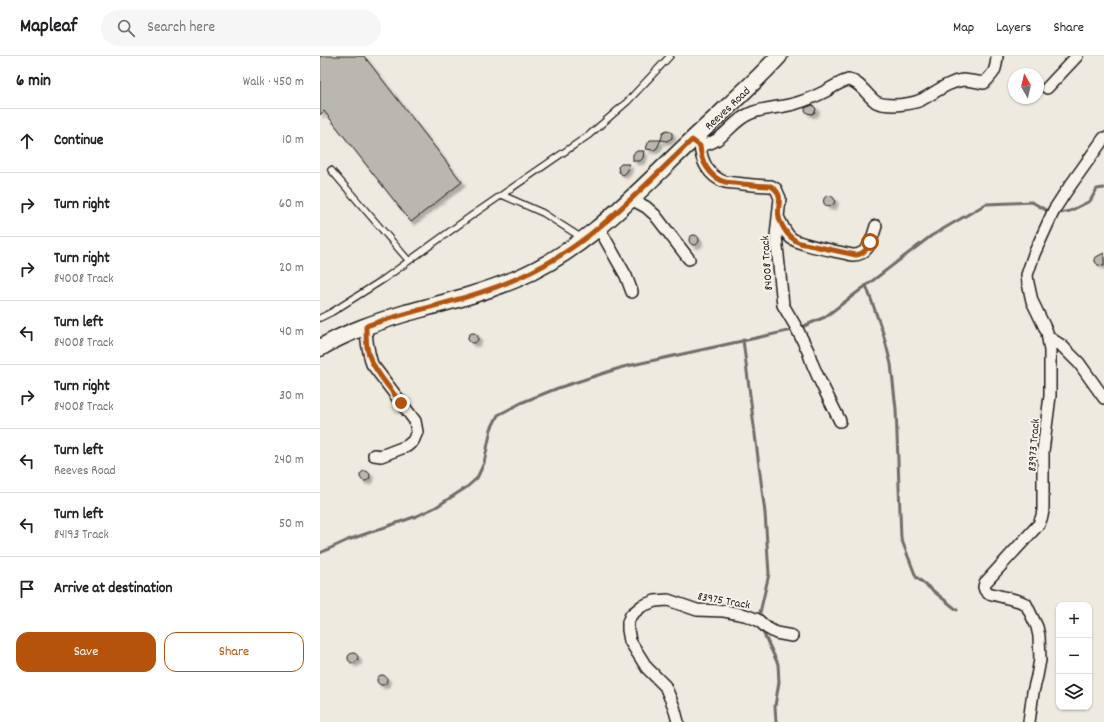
<!DOCTYPE html>
<meta charset="utf-8">
<style>
:root{--surface:#fff;--page:#f6f6f6;--text:#202124;--muted:#757577;--line:#e0e0e0;--accent:#b45309}
body{margin:0;font-family:Dekko,sans-serif;background:var(--page);color:var(--text)}
.controls{position:absolute;right:12px;bottom:12px;display:grid;overflow:hidden;border-radius:8px;box-shadow:0 1px 3px #0004}
.controls button{width:36px;height:36px;display:grid;place-items:center;padding:0;border:0;border-bottom:1px solid var(--line);background:var(--surface);color:var(--text);font:20px sans-serif}
.compass{position:absolute;left:688px;top:12px;width:36px;height:36px;border-radius:50%;background:var(--surface);box-shadow:0 1px 3px #0004;rotate:352deg}
.stop{position:absolute;width:12px;height:12px;margin:-9px;border:3px solid #b45309;border-radius:50%;background:#fff}
.stop.end{background:#b45309;border-color:#fff;box-shadow:0 1px 4px #0008}
.list{margin:0;padding:0;list-style:none}
h2{display:flex;justify-content:space-between;align-items:center;height:52px;margin:0;padding:0 16px;font-size:17px}
h2 small{font-size:13px;font-weight:400;color:var(--muted)}
.list li{display:grid;grid-template-columns:26px 1fr auto;gap:12px;align-items:center;box-sizing:border-box;height:64px;padding:0 16px;border-top:1px solid var(--line)}
.list b{display:block;font-size:15px;white-space:nowrap}
.list p{margin:0;font-size:13px;white-space:nowrap;color:var(--muted)}
.list em{font-size:13px;font-style:normal;color:var(--muted)}
.actions{display:flex;gap:8px;padding:12px 16px}
.actions a{flex:1;padding:9px 0;border:1px solid var(--accent);border-radius:12px;text-align:center;font-size:14px;color:var(--accent)}
.actions .main{background:var(--accent);color:#fff}
.icon{flex:none;width:22px;height:22px;fill:none;stroke:currentColor;stroke-width:2;stroke-linecap:round;stroke-linejoin:round}
.map{position:relative;flex:none;width:784px;height:666px;overflow:hidden}
header{display:flex;align-items:center;gap:24px;box-sizing:border-box;height:56px;padding:0 20px;background:var(--surface);border-bottom:1px solid var(--line)}
header strong{font-size:19px}
nav{display:flex;gap:22px;margin-inline-start:auto;font-size:14px}
.search{width:280px;height:36px;background:var(--page);display:flex;align-items:center;gap:10px;box-sizing:border-box;padding:0 14px;border-radius:22px;color:var(--muted);font-size:15px}
main{display:flex}
aside{flex:1;background:var(--surface)}
.map>svg:first-child{display:block}
.lines{fill:none;stroke-linecap:round;stroke-linejoin:round}
.stream{stroke:#6f6d69;stroke-width:3}
.building{fill:#bab7af;stroke:#1c1c1c;filter:url(#shadow)}
.lane-casing{stroke:#1c1c1c;stroke-width:8}
.street-casing{stroke:#1c1c1c;stroke-width:14}
.secondary-casing{stroke:#1c1c1c;stroke-width:19}
.lane{stroke:#f7f3e8;stroke-width:5.5}
.street{stroke:#f7f3e8;stroke-width:11}
.secondary{stroke:#f7f3e8;stroke-width:16}
.route{stroke:#b45309;stroke-width:5}
.labels{text-anchor:middle;stroke-width:4;stroke-linejoin:round;paint-order:stroke}
.street-label{font-size:12px;fill:#1c1c1c;stroke:#f7f3e8}
</style>
<header>
<strong>Mapleaf</strong>
<div class="search"><svg class="icon" aria-label="search" viewBox="0 0 24 24"><circle cx="10" cy="10" r="6"/><path d="M15 15l6 6"/></svg>Search here</div>
<nav><a>Map</a><a>Layers</a><a>Share</a></nav>
</header>
<main>
<aside>
<h2>6 min<small>Walk · 450 m</small></h2>
<ul class="list">
<li><svg class="icon" aria-label="ahead" viewBox="0 0 24 24"><path d="M12 20V5M6 11l6-6 6 6"/></svg><div><b>Continue</b></div><em>10 m</em></li>
<li><svg class="icon" aria-label="right" viewBox="0 0 24 24"><path d="M7 20v-9h11M14 6l5 5-5 5"/></svg><div><b>Turn right</b></div><em>60 m</em></li>
<li><svg class="icon" aria-label="right" viewBox="0 0 24 24"><path d="M7 20v-9h11M14 6l5 5-5 5"/></svg><div><b>Turn right</b><p>84008 Track</p></div><em>20 m</em></li>
<li><svg class="icon" aria-label="left" viewBox="0 0 24 24"><path d="M17 20v-9H6M10 6l-5 5 5 5"/></svg><div><b>Turn left</b><p>84008 Track</p></div><em>40 m</em></li>
<li><svg class="icon" aria-label="right" viewBox="0 0 24 24"><path d="M7 20v-9h11M14 6l5 5-5 5"/></svg><div><b>Turn right</b><p>84008 Track</p></div><em>30 m</em></li>
<li><svg class="icon" aria-label="left" viewBox="0 0 24 24"><path d="M17 20v-9H6M10 6l-5 5 5 5"/></svg><div><b>Turn left</b><p>Reeves Road</p></div><em>240 m</em></li>
<li><svg class="icon" aria-label="left" viewBox="0 0 24 24"><path d="M17 20v-9H6M10 6l-5 5 5 5"/></svg><div><b>Turn left</b><p>84193 Track</p></div><em>50 m</em></li>
<li><svg class="icon" aria-label="arrive" viewBox="0 0 24 24"><path d="M6 21V4h12l-3 4 3 4H6"/></svg><div><b>Arrive at destination</b></div></li>
</ul>
<div class="actions"><a class="main">Save</a><a>Share</a></div>
</aside>
<div class="map">
<svg width="784" height="666" viewBox="0 0 784 666">
<defs>
<filter id="shadow"><feDropShadow dx="3.5" dy="3.5" stdDeviation="1" flood-color="#0004"/></filter>
</defs>
<rect width="100%" height="100%" fill="#eeeae0"/>
<filter id="ink" filterUnits="userSpaceOnUse"><feTurbulence type="fractalNoise" baseFrequency=".025" numOctaves="2"/><feDisplacementMap in="SourceGraphic" scale="8" xChannelSelector="R" yChannelSelector="G"/><feConvolveMatrix kernelMatrix="1 2 1 2 8 2 1 2 1" color-interpolation-filters="sRGB"/></filter>
<g filter="url(#ink)">
<g class="lines">
<path class="stream" d="M 740,157 L 750,155 L 770,145 L 777,133 L 784,132
M 546,229 L 563,277 L 571,308 L 576,353 L 581,482 L 596,521 L 637,554
M 423,284 L 445,457 L 449,518 L 439,561
M 0,497 L 28,484 L 97,460 L 116,451 L 147,431 L 157,422 L 164,407 L 171,373 L 178,359 L 203,346 L 238,332 L 303,311 L 477,273 L 505,261 L 611,180 L 666,148 L 712,146 L 729,156
M 442,574 L 458,608 L 459,626 L 455,650 L 456,666"/>
</g>
<path class="building" d="M 0,0 L 44,0 L 142,126 L 91,166 L 4,55 L 0,59 Z
M 493,49 L 496,53 L 495,56 L 492,58 L 487,57 L 485,54 L 485,52 Z
M 347,74 L 350,75 L 352,77 L 352,82 L 347,85 L 341,84 L 343,76 Z
M 330,84 L 341,84 L 337,92 L 334,94 L 326,93 L 328,87 Z
M 317,95 L 324,95 L 323,102 L 320,105 L 313,105 L 313,98 Z
M 301,108 L 309,108 L 308,114 L 306,117 L 303,119 L 299,116 L 298,111 Z
M503.5 145a5.5 5.5 0 1 1 11 0a5.5 5.5 0 1 1-11 0Z
M369 184a5 5 0 1 1 10 0a5 5 0 1 1-10 0Z
M 784,197 L 784,210 L 778,209 L 775,206 L 775,202 L 778,200 Z
M148 282a5 5 0 1 1 10 0a5 5 0 1 1-10 0Z
M40 420a5 5 0 1 1 10 0a5 5 0 1 1-10 0Z
M28 602a5 5 0 1 1 10 0a5 5 0 1 1-10 0Z
M57 624a5 5 0 1 1 10 0a5 5 0 1 1-10 0Z"/>
<g class="lines">
<defs>
<path id="lane" d="M 11,114 L 89,205
M 182,139 L 223,157 L 262,182
M 0,262 L 12,256 L 64,223 L 151,160 L 269,79 L 307,46 L 350,0"/>
<path id="street" d="M 727,32 L 757,0
M 372,84 L 380,89 C 403,88 410,66 429,58 C 444,51 462,52 477,47 C 487,44 496,40 506,35 C 513,31 520,26 528,24 C 540,25 546,39 556,46 C 562,49 568,49 574,49 C 581,49 595,47 601,44 C 615,37 627,26 643,24 C 647,24 658,26 664,27 C 674,17 676,15 677,0
M 380,89 C 381,105 389,121 405,126 C 411,127 417,127 423,128 C 433,129 442,130 451,130 L 456,133 L 460,142 L 456,180 L 463,249 L 476,271 L 488,295 L 492,307 L 499,323 L 520,365
M 311,143 L 326,151 L 335,159 L 369,203
M 458,161 C 462,168 465,177 471,182 C 481,190 518,195 532,199 C 549,200 552,182 556,170
M 279,172 L 306,220 L 312,236
M 46,270 C 46,284 48,295 52,308 L 95,365 L 97,376 L 93,385 L 87,390 L 61,400 L 54,399
M 728,281 L 742,290 L 759,307 L 784,342
M 358,666 L 354,651 L 345,630 L 327,612 L 310,585 L 308,574 L 308,566 L 311,559 L 322,550 L 335,545 L 348,544 L 377,554 L 404,555 L 425,559 L 438,564 L 447,572 L 456,577 L 472,580
M 709,666 L 713,636 L 717,620 L 720,604 L 719,580 L 717,571 L 706,548 L 699,545 L 668,537 L 665,534 L 664,531 L 665,527 L 719,468 L 722,460 L 723,454 L 723,395 L 730,340 L 730,295 L 727,276 L 712,245 L 708,227 L 707,219 L 714,198 L 734,154 L 745,137 L 784,82"/>
<path id="secondary" d="M 0,292 C 26,276 57,266 86,257 C 123,247 160,238 196,223 C 267,193 315,138 370,86 C 400,57 431,31 459,0"/>
</defs>
<use href="#lane" class="lane-casing"/>
<use href="#street" class="street-casing"/>
<use href="#secondary" class="secondary-casing"/>
<use href="#lane" class="lane"/>
<use href="#street" class="street"/>
<use href="#secondary" class="secondary"/>
</g>
</g>
<g class="lines" filter="url(#ink)">
<path class="route" d="M 81,347 C 72,335 60,321 53,308 C 46,297 46,283 46,270 C 101,251 160,242 213,215 C 275,184 322,132 372,84 L 380,90 C 381,105 389,121 405,126 C 411,127 417,127 423,128 C 433,129 442,130 451,130 C 466,140 456,149 459,161 C 460,167 467,179 472,182 C 474,184 477,186 480,187 L 536,199 C 544,198 547,193 550,186"/>
</g>
<g class="labels">
<g class="street-label">
<text transform="translate(407 52) rotate(-43)" y="4">Reeves Road</text>
<text transform="translate(446 207) rotate(-94)" y="4">84008 Track</text>
<text transform="translate(713 389) rotate(-86)" y="4">83973 Track</text>
<text transform="translate(404 544) rotate(10)" y="4">83975 Track</text>
</g>
</g>
</svg>
<div class="controls">
<button>+</button>
<button>−</button>
<button><svg class="icon" aria-label="layers" viewBox="0 0 24 24"><path d="M12 4l9 5-9 5-9-5zM3 14l9 5 9-5"/></svg></button>
</div>
<svg class="compass" viewBox="-18 -18 36 36"><path d="M0-13l5 13h-10z" fill="#e53935"/><path d="M0 13l5-13h-10z" fill="#757577"/></svg>
<div class="stop" style="left:550px;top:186px"></div>
<div class="stop end" style="left:81px;top:347px"></div>
</div>
</main>
